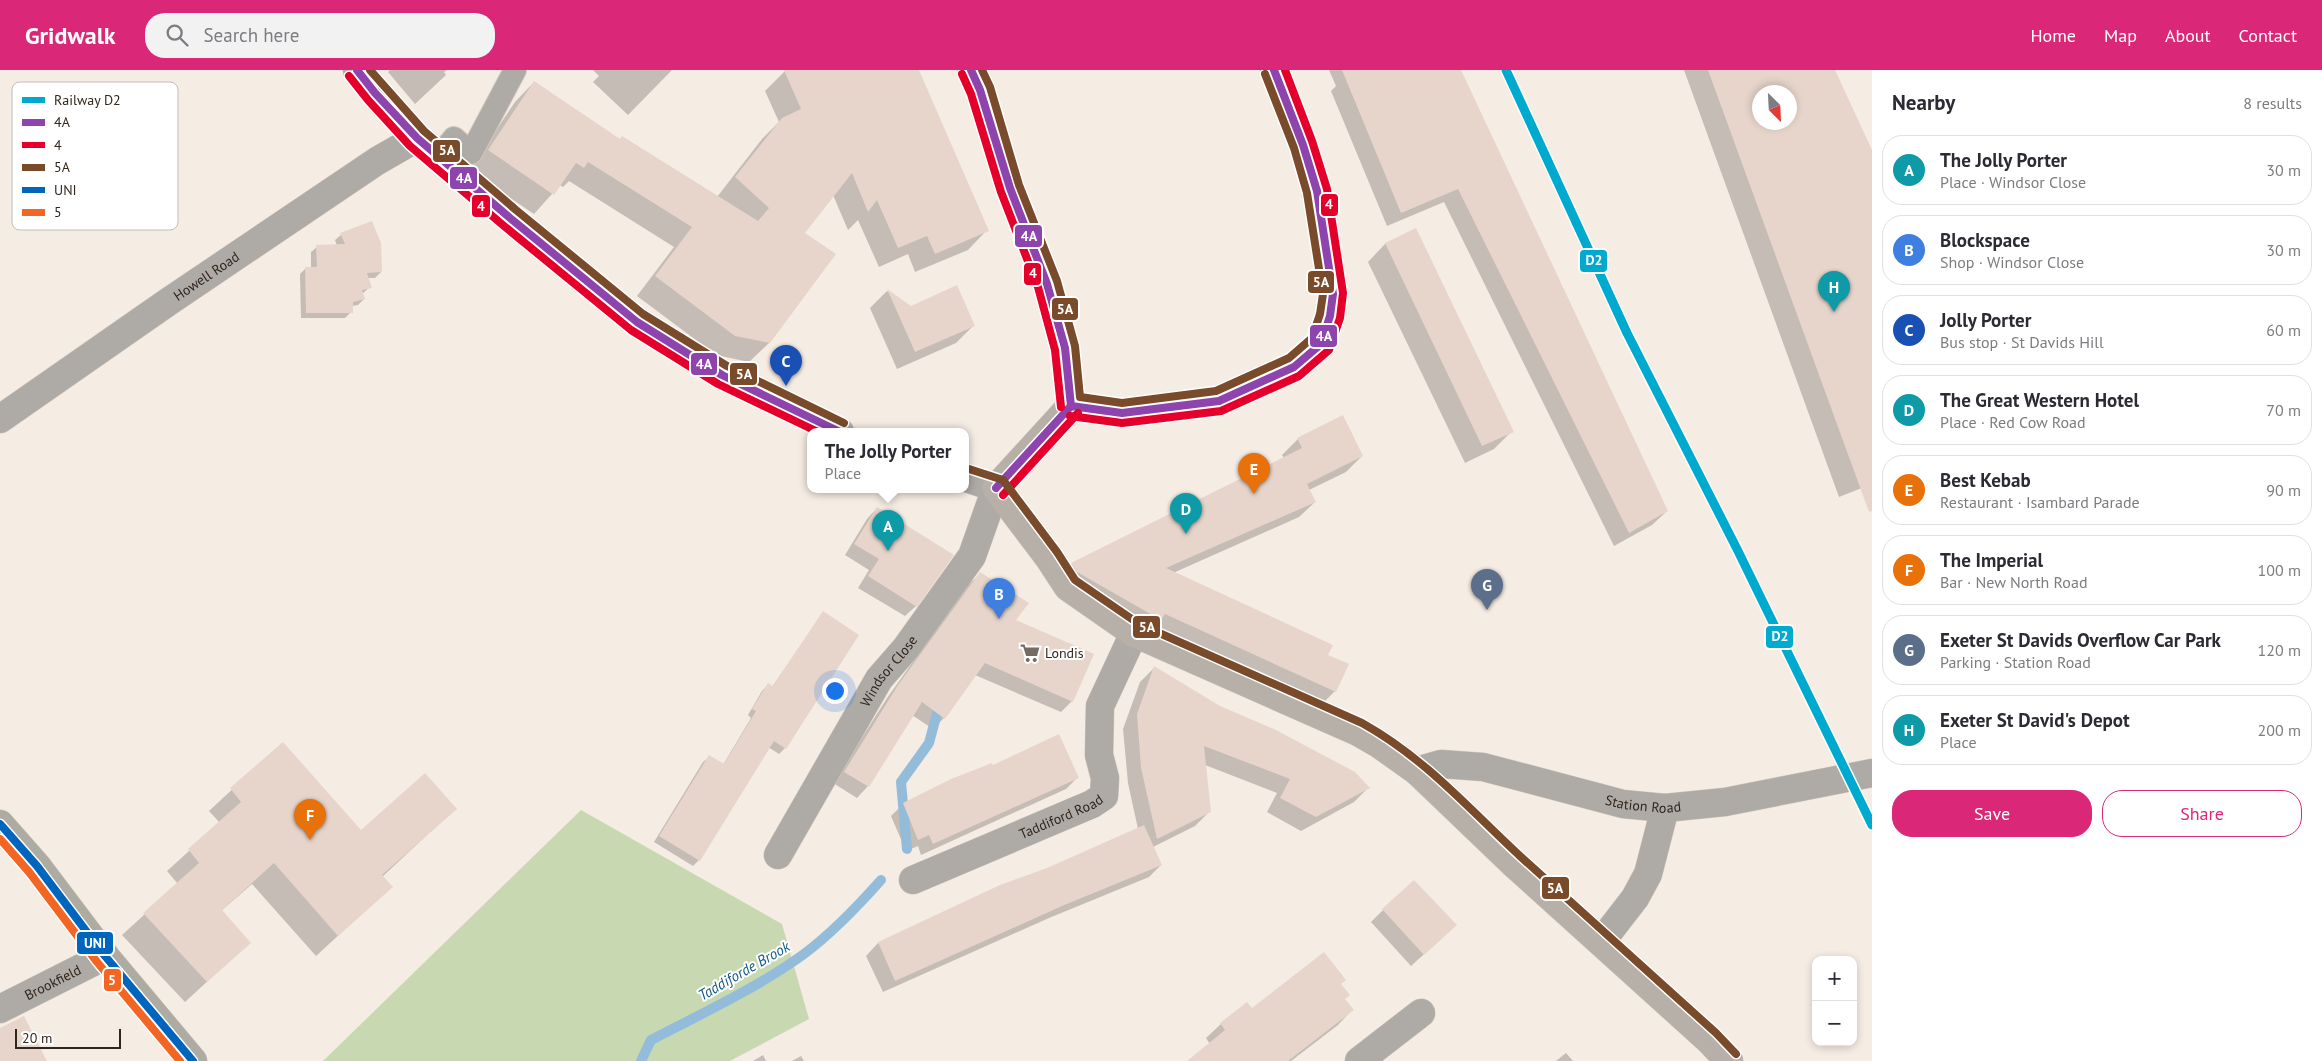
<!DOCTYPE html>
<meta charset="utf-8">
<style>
:root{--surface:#fff;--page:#f2f2f3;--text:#2b2b33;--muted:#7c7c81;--line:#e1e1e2;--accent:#db2777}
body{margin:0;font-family:"PT Sans",sans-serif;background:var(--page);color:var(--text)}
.controls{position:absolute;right:15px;bottom:15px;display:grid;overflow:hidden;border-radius:10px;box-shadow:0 2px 8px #0003}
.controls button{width:45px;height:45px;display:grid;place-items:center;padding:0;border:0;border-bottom:1px solid var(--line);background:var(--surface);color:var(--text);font:25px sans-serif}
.compass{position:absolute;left:1752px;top:15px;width:45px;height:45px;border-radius:50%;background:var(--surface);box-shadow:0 2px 8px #0003;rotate:156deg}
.scale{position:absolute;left:15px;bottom:12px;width:106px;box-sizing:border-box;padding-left:5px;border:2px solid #31261c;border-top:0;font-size:14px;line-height:18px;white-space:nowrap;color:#31261c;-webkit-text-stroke:4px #fff;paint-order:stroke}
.you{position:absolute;left:834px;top:620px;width:18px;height:18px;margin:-12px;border:4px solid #fff;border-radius:50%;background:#1a73e8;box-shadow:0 0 0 8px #1a73e833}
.badge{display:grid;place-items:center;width:32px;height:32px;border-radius:50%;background:var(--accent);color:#fff;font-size:16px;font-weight:700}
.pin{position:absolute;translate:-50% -41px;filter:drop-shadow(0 1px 2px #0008)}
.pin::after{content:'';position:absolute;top:26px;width:18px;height:15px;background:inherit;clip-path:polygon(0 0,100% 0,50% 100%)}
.popup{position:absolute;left:807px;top:358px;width:162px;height:65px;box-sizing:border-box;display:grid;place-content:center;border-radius:10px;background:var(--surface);filter:drop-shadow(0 1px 4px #0005);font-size:16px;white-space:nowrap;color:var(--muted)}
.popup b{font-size:19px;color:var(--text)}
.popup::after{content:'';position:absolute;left:50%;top:100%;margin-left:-10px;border:10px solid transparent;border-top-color:var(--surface)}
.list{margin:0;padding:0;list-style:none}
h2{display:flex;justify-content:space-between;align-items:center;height:65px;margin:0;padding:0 20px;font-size:21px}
h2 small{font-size:16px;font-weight:400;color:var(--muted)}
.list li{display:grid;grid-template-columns:32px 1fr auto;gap:15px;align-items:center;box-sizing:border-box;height:70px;margin:0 10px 10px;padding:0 10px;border:1px solid var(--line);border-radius:20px}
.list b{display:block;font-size:19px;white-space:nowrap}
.list p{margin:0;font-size:16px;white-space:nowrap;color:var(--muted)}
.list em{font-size:16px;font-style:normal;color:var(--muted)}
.actions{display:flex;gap:10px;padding:15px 20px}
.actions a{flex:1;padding:11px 0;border:1px solid var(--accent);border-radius:20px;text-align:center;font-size:18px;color:var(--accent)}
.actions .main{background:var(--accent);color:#fff}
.icon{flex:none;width:28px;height:28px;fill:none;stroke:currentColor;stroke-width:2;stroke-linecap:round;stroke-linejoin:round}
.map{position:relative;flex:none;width:1872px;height:991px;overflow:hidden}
header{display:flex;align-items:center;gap:30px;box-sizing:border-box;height:70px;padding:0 25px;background:var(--accent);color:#fff}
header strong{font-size:24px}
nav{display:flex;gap:28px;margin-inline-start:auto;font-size:18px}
.search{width:350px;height:45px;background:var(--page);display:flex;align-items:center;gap:12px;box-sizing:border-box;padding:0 18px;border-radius:20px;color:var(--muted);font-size:19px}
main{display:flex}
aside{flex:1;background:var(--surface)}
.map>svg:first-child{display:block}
.forest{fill:#c8d9b2}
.shadow{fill:#0003;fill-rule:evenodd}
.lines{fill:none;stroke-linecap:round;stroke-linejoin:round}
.stream{stroke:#93bcdb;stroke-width:10}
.building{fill:#e7d5cb;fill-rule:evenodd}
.pedestrian-casing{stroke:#d0c8c1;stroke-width:24}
.minor-casing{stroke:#d0c8c1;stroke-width:29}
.secondary-casing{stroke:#d0c8c1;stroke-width:29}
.trunk-casing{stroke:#d0c8c1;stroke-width:29}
.pedestrian{stroke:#aeaba6;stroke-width:22}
.minor{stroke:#aeaba6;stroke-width:28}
.secondary{stroke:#aeaba3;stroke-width:28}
.trunk{stroke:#b6b0a8;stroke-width:28}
.bus-1-casing{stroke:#fff;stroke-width:11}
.bus-2-casing{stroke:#fff;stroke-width:11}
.bus-3-casing{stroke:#fff;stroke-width:11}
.bus-4-casing{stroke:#fff;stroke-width:11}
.bus-5-casing{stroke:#fff;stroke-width:11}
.bus-1{stroke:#8e44ad;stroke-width:8}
.bus-2{stroke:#e4002b;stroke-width:8}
.bus-3{stroke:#7a4b2a;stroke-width:8}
.bus-4{stroke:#0065bd;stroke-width:8}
.bus-5{stroke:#f26522;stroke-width:8}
.rail-1-casing{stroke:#fff;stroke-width:12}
.rail-1{stroke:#00a9ce;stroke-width:9}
.labels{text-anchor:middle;stroke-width:4;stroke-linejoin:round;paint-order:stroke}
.street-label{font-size:14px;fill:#31261c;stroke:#fff}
.poi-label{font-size:14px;fill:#31261c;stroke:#fff;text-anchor:start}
.water-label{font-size:15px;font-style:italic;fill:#115a88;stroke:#fff}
.key{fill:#fff;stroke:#c1bebb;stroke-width:1}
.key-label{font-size:14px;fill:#31261c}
.line-badge{stroke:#fff;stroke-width:2}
.badge-label{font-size:14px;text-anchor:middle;font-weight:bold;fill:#fff}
</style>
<header>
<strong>Gridwalk</strong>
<div class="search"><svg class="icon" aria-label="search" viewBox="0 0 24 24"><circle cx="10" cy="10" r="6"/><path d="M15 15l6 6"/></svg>Search here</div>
<nav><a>Home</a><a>Map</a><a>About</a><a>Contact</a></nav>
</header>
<main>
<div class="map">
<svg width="1872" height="991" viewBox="0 0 1872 991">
<rect width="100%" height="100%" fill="#f5ece3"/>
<path class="forest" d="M 581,740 L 782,854 L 809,949 L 730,991 L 323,991 Z"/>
<path class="shadow" d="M 390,0 L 447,0 L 444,2 L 446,5 L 415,34 L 388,2 Z
M 593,0 L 672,0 L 628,45 L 593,12 L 599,6 Z
M 786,0 L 918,0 L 987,160 L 968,180 L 915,202 L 908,184 L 879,197 L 858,150 L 848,160 L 833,125 L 803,163 L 769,273 L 749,292 L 716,285 L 637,226 L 674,177 L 569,111 L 563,117 L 560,115 L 534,144 L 469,100 L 515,32 L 534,12 L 620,70 L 717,127 L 762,69 L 779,52 L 765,21 Z
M 1329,0 L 1460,0 L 1667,441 L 1652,455 L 1614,476 L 1444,132 L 1387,156 L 1331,21 L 1336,16 Z
M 1684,0 L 1834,0 L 1872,83 L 1872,414 L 1839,427 ZM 1760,22 L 1790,22 L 1790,52 L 1760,52 Z
M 1416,160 L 1512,361 L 1494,379 L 1465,393 L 1368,192 L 1385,174 Z
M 341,165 L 381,202 L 375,208 L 368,208 L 370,217 L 362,224 L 364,229 L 358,235 L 352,236 L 351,242 L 345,248 L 301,248 L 300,204 L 306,198 L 311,198 L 311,182 L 317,177 L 337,176 L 335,170 Z
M 887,221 L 911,237 L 974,255 L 956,273 L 897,299 L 870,238 Z
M 1342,347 L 1362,386 L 1346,402 L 1309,420 L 1315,432 L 1299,447 L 1173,503 L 1327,586 L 1335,621 L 1320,636 L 1150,559 L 1056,509 L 1072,494 L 1284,388 L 1282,385 L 1298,369 Z
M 877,438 L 916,536 L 905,546 L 858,518 L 869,500 L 845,485 L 867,449 Z
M 980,504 L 1072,631 L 1061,642 L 975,605 L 944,648 L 933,659 L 912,645 L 868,716 L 857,728 L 833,713 L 887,628 L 968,515 Z
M 823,543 L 857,565 L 785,678 L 779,684 L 768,677 L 699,790 L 693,796 L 654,772 L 703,692 L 709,687 L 723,695 L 751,648 L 748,645 L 762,621 L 768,615 L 772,617 Z
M 1154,598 L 1219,637 L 1368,718 L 1354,732 L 1301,761 L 1267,742 L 1277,723 L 1205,695 L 1209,742 L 1195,756 L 1153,777 L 1161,795 L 1149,807 L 1049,848 L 883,922 L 866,886 L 878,873 L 1000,817 L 1048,799 L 1138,759 L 1128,713 L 1123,659 L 1140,612 Z
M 282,673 L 361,762 L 455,739 L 382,807 L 391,817 L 316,886 L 252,814 L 221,841 L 249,873 L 185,932 L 122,865 L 178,814 L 167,801 L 220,753 L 209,741 Z
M 992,696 L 1078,707 L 1066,719 L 921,785 L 918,776 L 906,781 L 891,746 L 903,734 L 952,710 Z
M 1383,840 L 1443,867 L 1411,896 L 1371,852 Z
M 1340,914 L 1344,930 L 1352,940 L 1338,955 L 1291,991 L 1190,991 L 1210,974 L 1206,968 L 1221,954 L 1247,934 L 1252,940 Z
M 1566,983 L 1573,991 L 1556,991 Z
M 763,985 L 766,991 L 753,991 Z
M 801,986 L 804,991 L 792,991 Z"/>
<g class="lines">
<path class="stream" d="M 907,779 L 901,712 L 929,673 L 937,643
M 641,991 L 651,970 C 703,943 757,918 804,884 C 832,863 858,836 881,810"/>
</g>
<path class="building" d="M 784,0 L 919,0 L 989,161 L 935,184 L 927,166 L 898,178 L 877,130 L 868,142 L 852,103 L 805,163 L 836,184 L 770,273 L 735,266 L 655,206 L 692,157 L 588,92 L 584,98 L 576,93 L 554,125 L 488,80 L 534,11 L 620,69 L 622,66 L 758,151 L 769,138 L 735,107 L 782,48 L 801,39 Z
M 1342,0 L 1461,0 L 1668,441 L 1629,463 L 1458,119 L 1401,143 Z
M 1708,0 L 1835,0 L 1872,80 L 1872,441 L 1869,442 ZM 1760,22 L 1790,22 L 1790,52 L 1760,52 Z
M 372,151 L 381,173 L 382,202 L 367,203 L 372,218 L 362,220 L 365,229 L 353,232 L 353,243 L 306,243 L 305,197 L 317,197 L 316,175 L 345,174 L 340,163 Z
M 1416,158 L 1514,362 L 1482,376 L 1385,173 Z
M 957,215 L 975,256 L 915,282 L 887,219 L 911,236 Z
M 1343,345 L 1363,386 L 1307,414 L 1316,432 L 1166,498 L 1333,575 L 1328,585 L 1349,594 L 1336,622 L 1165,544 L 1161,550 L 1077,502 L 1071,493 L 1302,378 L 1297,368 Z
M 877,437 L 954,485 L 917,537 L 868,506 L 879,489 L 854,474 Z
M 980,502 L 1029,533 L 1016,550 L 1094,584 L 1073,632 L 985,593 L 945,649 L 922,632 L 869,717 L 844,702 L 898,615 Z
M 823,541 L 859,565 L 786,679 L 774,671 L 700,791 L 659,766 L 709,685 L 724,694 L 756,641 L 752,639 L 768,613 L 773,616 Z
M 1154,596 L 1220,636 L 1274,659 L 1355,702 L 1370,718 L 1316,747 L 1280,728 L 1290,709 L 1204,676 L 1211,742 L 1157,769 L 1141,698 L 1137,644 Z
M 1059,664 L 1079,708 L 933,774 L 929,765 L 918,770 L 903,733 L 951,709 L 992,693 L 993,695 Z
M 283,672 L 361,760 L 425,703 L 457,739 L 382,805 L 393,817 L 338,866 L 274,793 L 222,840 L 251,873 L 207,912 L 143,843 L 199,793 L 188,779 L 241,732 L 230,718 Z
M 1144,755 L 1162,795 L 1062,836 L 895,911 L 878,872 L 1000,815 L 1047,798 Z
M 1414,810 L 1457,855 L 1424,885 L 1382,839 Z
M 1324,882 L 1346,910 L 1341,914 L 1350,925 L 1345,929 L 1354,940 L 1288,991 L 1187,991 L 1225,960 L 1220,953 L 1247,932 L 1252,938 Z
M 24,946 L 47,991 L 0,991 L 0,958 Z"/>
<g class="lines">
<defs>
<path id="pedestrian" d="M 439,86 L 454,68 L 471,83 L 515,0"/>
<g id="minor">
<path d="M 357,0 L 375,23 L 417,68 L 510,148 L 637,252 L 722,305 L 840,362"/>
<path d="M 1071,336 L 1122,343 L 1219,331 L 1294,297 L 1321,274 L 1330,246 L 1333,224 L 1317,121 L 1303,75 L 1274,0"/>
<path id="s1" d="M 0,349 L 168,232 L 377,91 L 417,68"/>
<path id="s2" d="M 1417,701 L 1441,694 L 1483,697 L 1623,734 L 1665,738 L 1725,732 L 1872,703"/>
<path id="s3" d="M 778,785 L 879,609 L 906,578 L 972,486 L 996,418 L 966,408"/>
<path id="s4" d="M 913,810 L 1092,734 L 1104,726 L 1105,708 L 1099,685 L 1100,636 L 1134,563"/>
<path d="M 1601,872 L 1635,828 L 1648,804 L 1665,738"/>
<path id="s5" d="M 0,939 L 105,886"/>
<path d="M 1359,991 L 1421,943"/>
</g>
<path id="secondary" d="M 0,754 L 37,796 L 105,886 L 193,991"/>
<path id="trunk" d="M 971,0 L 980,20 L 1010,118 L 1047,214 L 1065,278 L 1071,336 L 996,418 L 1049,488 L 1068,517 L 1134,563 L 1358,662 L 1379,674 L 1417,701 L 1513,793 L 1709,970 L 1729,991"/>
</defs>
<use href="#pedestrian" class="pedestrian-casing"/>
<use href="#minor" class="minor-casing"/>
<use href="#secondary" class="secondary-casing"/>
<use href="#trunk" class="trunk-casing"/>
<use href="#pedestrian" class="pedestrian"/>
<use href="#minor" class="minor"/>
<use href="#secondary" class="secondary"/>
<use href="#trunk" class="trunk"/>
<defs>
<path id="bus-1" d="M 357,0 L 375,23 L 417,68 L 510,148 L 637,252 L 722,305 L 840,362
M 971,0 L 980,20 L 1010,118 L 1047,214 L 1065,278 L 1071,336
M 1071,336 L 1122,343 L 1219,331 L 1294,297 L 1321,274 L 1330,246 L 1333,224 L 1317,121 L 1303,75 L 1274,0
M 996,418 L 1071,336"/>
<path id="bus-2" d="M 962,4 L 971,24 L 1001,122 L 1038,217 L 1055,280 L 1061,337
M 349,6 L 368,30 L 410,76 L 504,156 L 631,260 L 718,314 L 818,362
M 1070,346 L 1122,353 L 1221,341 L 1299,306 L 1329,280 L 1340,248 L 1343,223 L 1327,119 L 1312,71 L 1285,0
M 1003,425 L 1078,343"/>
<path id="bus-3" d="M 370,0 L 424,61 L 516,140 L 643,244 L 727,296 L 844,353
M 982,0 L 990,17 L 1019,115 L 1057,211 L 1075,276 L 1080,327 L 1122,333 L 1216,321 L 1289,288 L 1312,268 L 1320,244 L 1323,224 L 1307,123 L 1294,78 L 1265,4
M 969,399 L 1003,410 L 1057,482 L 1075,510 L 1139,554 L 1362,653 C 1425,688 1469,739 1521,787 C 1586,846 1651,904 1716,963 L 1736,984"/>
<path id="bus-4" d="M 0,754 L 37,796 L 105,886 L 193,991"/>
<path id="bus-5" d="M 0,769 L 29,802 L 97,892 L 180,991"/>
</defs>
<use href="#bus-1" class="bus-1-casing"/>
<use href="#bus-2" class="bus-2-casing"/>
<use href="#bus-3" class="bus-3-casing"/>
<use href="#bus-4" class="bus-4-casing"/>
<use href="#bus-5" class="bus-5-casing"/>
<use href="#bus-1" class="bus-1"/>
<use href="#bus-2" class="bus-2"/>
<use href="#bus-3" class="bus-3"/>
<use href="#bus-4" class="bus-4"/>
<use href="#bus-5" class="bus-5"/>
<defs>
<path id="rail-1" d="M 1506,0 L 1627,263 L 1737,479 L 1872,755"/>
</defs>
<use href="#rail-1" class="rail-1-casing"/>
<use href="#rail-1" class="rail-1"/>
</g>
<defs>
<symbol id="supermarket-bare" viewBox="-9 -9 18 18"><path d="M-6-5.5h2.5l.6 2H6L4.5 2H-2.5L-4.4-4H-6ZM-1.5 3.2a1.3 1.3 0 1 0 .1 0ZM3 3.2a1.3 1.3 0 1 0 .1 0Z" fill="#766b62" stroke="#fff" stroke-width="2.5" paint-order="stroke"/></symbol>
</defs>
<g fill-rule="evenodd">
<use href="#supermarket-bare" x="1016" y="569" width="28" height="28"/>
</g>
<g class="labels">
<g class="street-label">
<text dy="5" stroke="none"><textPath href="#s1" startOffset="251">Howell Road</textPath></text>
<text dy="5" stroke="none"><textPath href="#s3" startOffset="215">Windsor Close</textPath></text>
<text dy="5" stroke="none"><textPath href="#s2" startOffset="232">Station Road</textPath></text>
<text dy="5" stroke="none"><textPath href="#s4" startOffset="161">Taddiford Road</textPath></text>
<text dy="5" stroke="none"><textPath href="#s5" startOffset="59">Brookfield</textPath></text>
</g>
<g class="poi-label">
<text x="1045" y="588">Londis</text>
</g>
<g class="water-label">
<text transform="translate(744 901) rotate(-30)" y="5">Taddiforde Brook</text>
</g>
</g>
<rect x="12" y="12" width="166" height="148" rx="8" class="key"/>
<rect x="22" y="27" width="23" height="6" fill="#00a9ce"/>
<rect x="22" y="49" width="23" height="7" fill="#8e44ad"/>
<rect x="22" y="72" width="23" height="6" fill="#e4002b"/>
<rect x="22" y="94" width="23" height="7" fill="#7a4b2a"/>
<rect x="22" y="117" width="23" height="6" fill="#0065bd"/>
<rect x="22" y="139" width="23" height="7" fill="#f26522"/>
<g class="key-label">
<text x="54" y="35">Railway D2</text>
<text x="54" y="57">4A</text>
<text x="54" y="80">4</text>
<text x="54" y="102">5A</text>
<text x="54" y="125">UNI</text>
<text x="54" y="147">5</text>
</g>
<g class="line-badge">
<rect x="432" y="69" width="29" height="24" rx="5" fill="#7a4b2a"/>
<rect x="449" y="96" width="29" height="24" rx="5" fill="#8e44ad"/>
<rect x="1320" y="123" width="19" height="24" rx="5" fill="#e4002b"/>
<rect x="471" y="124" width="20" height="24" rx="5" fill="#e4002b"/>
<rect x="1014" y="154" width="29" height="24" rx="5" fill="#8e44ad"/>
<rect x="1579" y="179" width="29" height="24" rx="5" fill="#00a9ce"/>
<rect x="1023" y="192" width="19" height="24" rx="5" fill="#e4002b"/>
<rect x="1307" y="200" width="28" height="24" rx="5" fill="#7a4b2a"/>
<rect x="1051" y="227" width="28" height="24" rx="5" fill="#7a4b2a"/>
<rect x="1309" y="254" width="29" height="24" rx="5" fill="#8e44ad"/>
<rect x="690" y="282" width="28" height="24" rx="5" fill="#8e44ad"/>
<rect x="729" y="292" width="29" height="24" rx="5" fill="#7a4b2a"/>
<rect x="1132" y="545" width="29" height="24" rx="5" fill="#7a4b2a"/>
<rect x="1765" y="555" width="29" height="24" rx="5" fill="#00a9ce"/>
<rect x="1541" y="806" width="29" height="24" rx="5" fill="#7a4b2a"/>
<rect x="76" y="861" width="38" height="24" rx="5" fill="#0065bd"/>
<rect x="103" y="898" width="19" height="24" rx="5" fill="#f26522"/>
</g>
<g class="badge-label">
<text x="447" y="85">5A</text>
<text x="464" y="113">4A</text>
<text x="1329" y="139">4</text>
<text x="481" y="141">4</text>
<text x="1029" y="171">4A</text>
<text x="1594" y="195">D2</text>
<text x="1033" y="208">4</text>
<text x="1321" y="217">5A</text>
<text x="1065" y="244">5A</text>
<text x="1324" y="271">4A</text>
<text x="704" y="299">4A</text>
<text x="744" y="309">5A</text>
<text x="1147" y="562">5A</text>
<text x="1780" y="571">D2</text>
<text x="1555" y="823">5A</text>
<text x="95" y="878">UNI</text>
<text x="112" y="915">5</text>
</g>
</svg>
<div class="controls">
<button>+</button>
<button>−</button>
</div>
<svg class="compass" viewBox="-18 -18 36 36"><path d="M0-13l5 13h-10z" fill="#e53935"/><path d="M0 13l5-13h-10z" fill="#7c7c81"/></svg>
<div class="scale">20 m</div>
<div class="you"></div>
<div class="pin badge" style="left:888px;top:481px;background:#0f9aa8">A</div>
<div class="popup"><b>The Jolly Porter</b>Place</div>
<div class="pin badge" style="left:999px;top:549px;background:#3f7fe0">B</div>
<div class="pin badge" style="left:786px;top:316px;background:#1a4fb4">C</div>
<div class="pin badge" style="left:1186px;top:464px;background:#0f9aa8">D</div>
<div class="pin badge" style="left:1254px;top:424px;background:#e8710a">E</div>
<div class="pin badge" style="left:310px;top:770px;background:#e8710a">F</div>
<div class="pin badge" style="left:1487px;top:540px;background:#5c6f8a">G</div>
<div class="pin badge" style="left:1834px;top:242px;background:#0f9aa8">H</div>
</div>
<aside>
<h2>Nearby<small>8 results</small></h2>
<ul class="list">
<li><span class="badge" style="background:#0f9aa8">A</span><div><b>The Jolly Porter</b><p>Place · Windsor Close</p></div><em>30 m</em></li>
<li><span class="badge" style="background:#3f7fe0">B</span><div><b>Blockspace</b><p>Shop · Windsor Close</p></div><em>30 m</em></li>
<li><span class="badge" style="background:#1a4fb4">C</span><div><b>Jolly Porter</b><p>Bus stop · St Davids Hill</p></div><em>60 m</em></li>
<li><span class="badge" style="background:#0f9aa8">D</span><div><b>The Great Western Hotel</b><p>Place · Red Cow Road</p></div><em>70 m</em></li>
<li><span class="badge" style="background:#e8710a">E</span><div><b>Best Kebab</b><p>Restaurant · Isambard Parade</p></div><em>90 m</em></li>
<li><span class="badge" style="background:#e8710a">F</span><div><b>The Imperial</b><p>Bar · New North Road</p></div><em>100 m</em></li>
<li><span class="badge" style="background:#5c6f8a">G</span><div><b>Exeter St Davids Overflow Car Park</b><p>Parking · Station Road</p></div><em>120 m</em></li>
<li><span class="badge" style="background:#0f9aa8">H</span><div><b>Exeter St David's Depot</b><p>Place</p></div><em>200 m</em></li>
</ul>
<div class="actions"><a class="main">Save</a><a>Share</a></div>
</aside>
</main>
